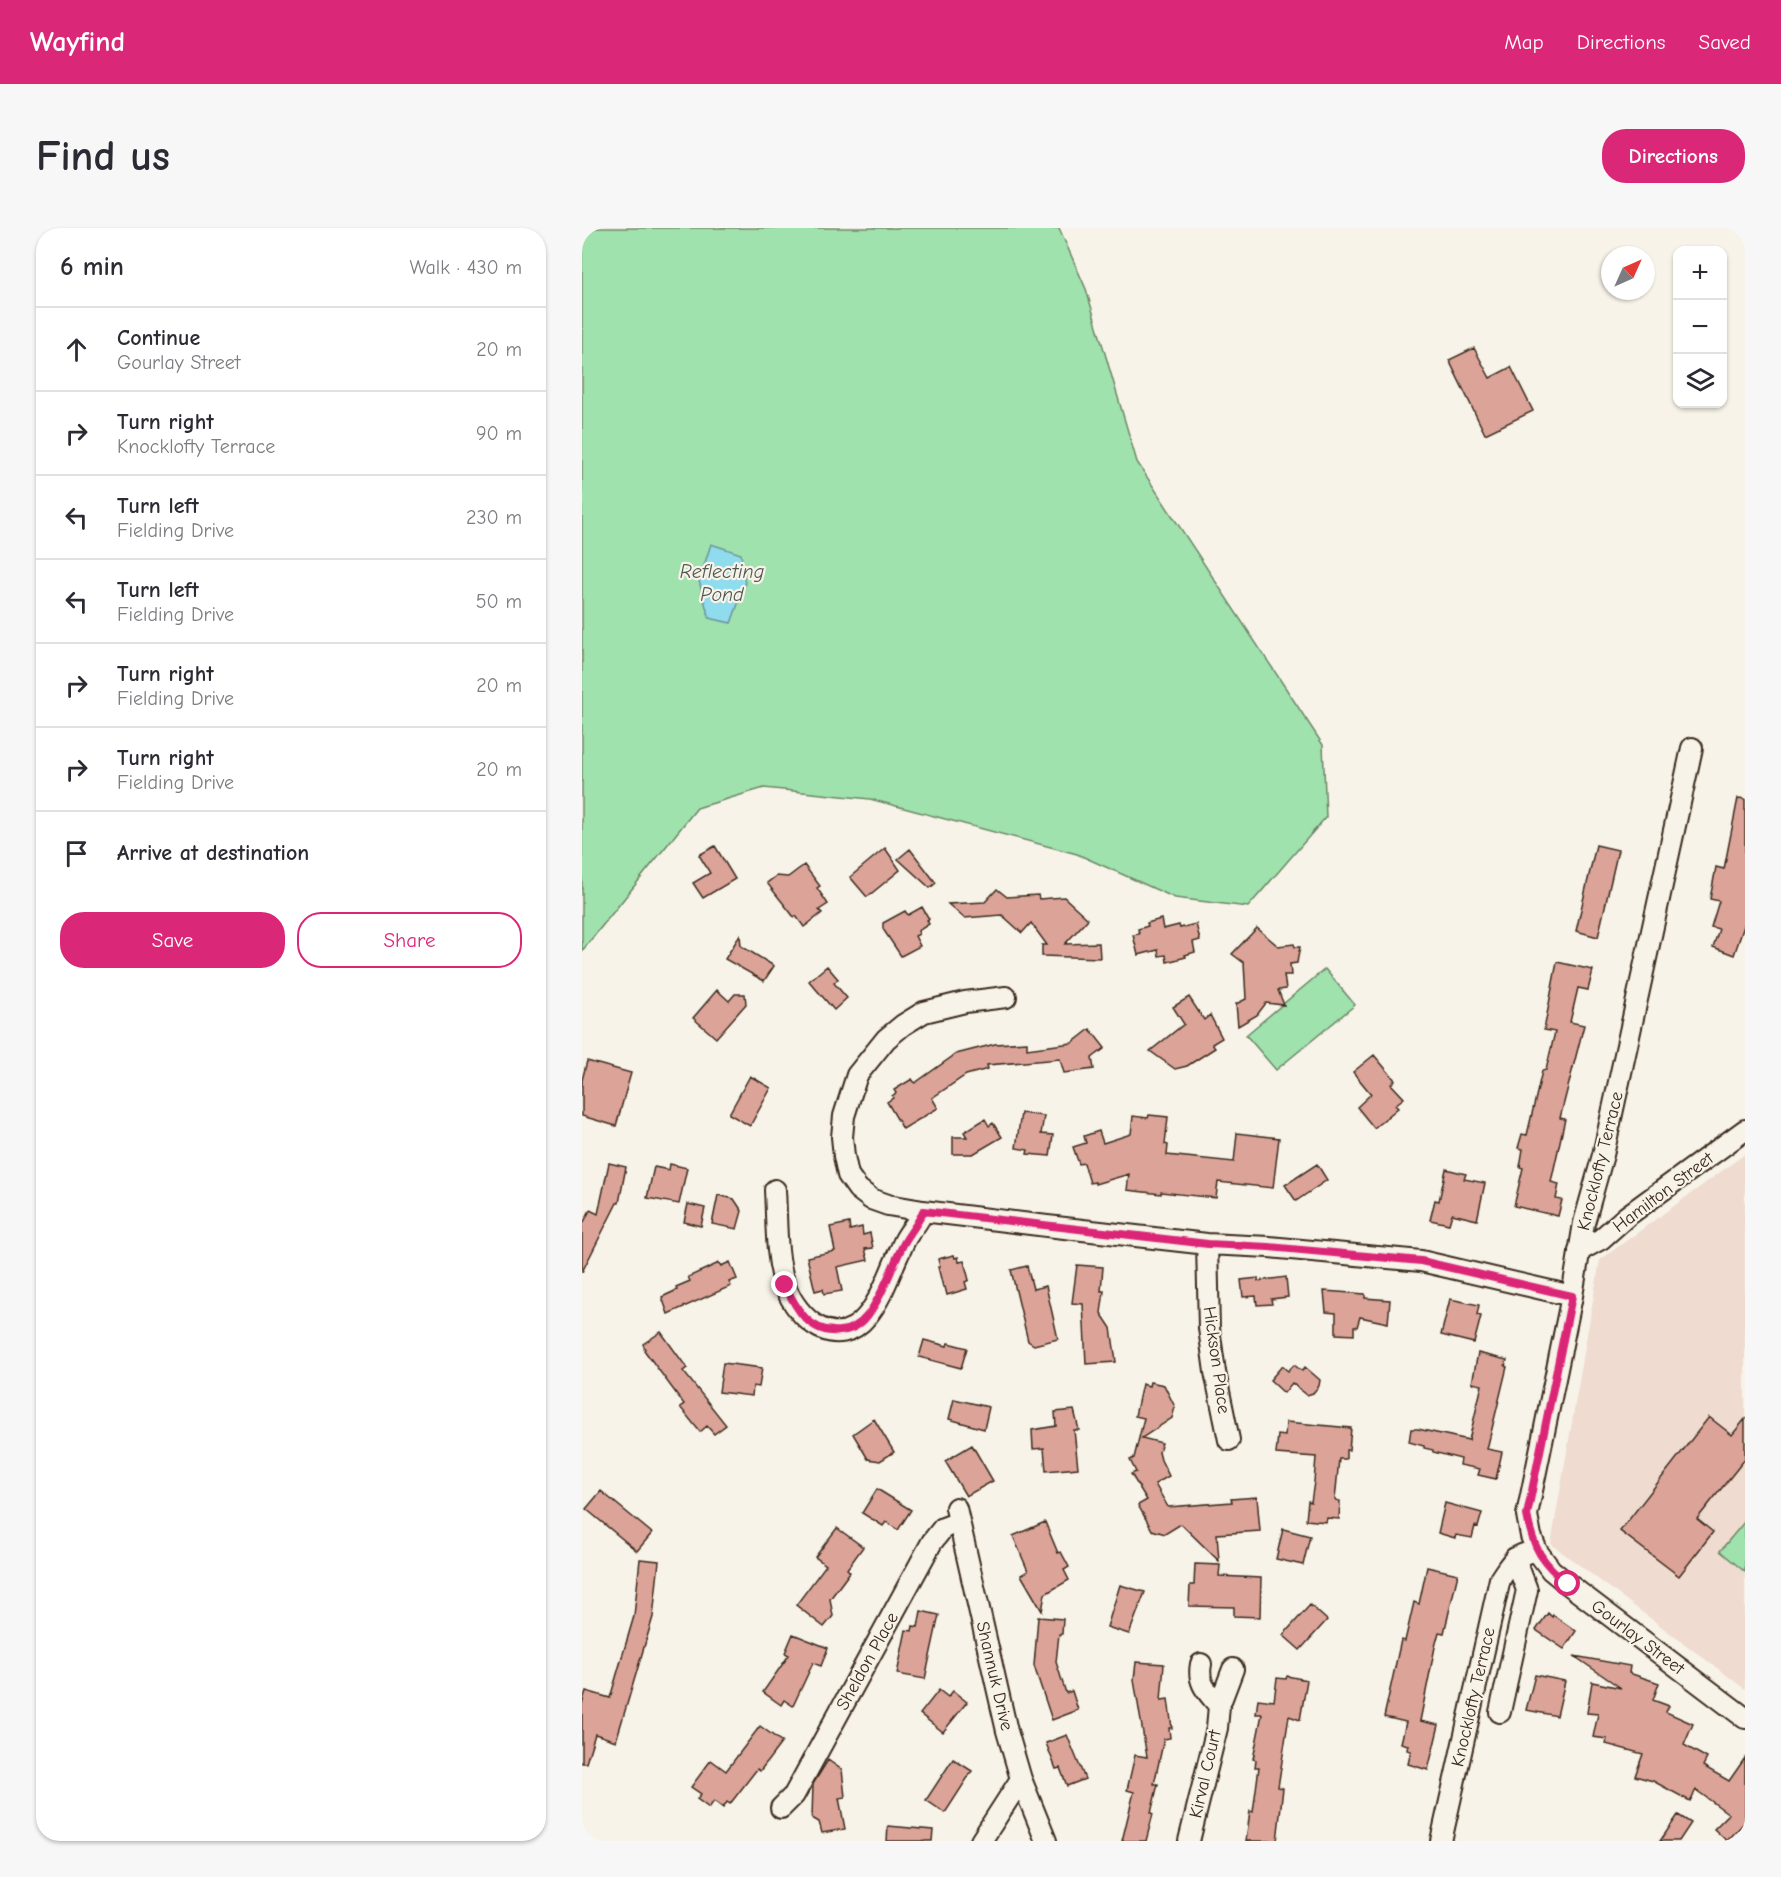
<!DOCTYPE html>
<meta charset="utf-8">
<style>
:root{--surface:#fff;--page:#f7f7f7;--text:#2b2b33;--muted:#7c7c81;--line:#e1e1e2;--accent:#db2777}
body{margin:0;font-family:"Comic Neue",sans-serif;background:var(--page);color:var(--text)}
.controls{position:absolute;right:18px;top:18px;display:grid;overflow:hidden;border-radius:12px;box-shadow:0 2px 4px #0004}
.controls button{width:54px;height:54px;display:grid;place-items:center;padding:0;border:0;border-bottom:2px solid var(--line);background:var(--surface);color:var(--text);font:30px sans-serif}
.compass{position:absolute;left:1019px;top:18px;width:54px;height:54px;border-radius:50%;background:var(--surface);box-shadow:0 2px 4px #0004;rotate:45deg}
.stop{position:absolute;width:18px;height:18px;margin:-14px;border:4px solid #db2777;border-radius:50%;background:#fff}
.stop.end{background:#db2777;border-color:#fff;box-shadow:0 2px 6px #0008}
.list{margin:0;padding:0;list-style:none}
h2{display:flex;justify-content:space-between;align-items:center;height:78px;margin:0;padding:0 24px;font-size:26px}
h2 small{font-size:20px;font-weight:400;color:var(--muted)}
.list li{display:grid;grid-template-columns:39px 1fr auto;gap:18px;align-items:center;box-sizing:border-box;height:84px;padding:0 24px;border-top:2px solid var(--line)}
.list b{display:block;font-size:22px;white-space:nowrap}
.list p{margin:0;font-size:20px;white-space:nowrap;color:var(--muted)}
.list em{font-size:20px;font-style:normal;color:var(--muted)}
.actions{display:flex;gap:12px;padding:18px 24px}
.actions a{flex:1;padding:14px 0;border:2px solid var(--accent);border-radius:24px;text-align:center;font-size:21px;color:var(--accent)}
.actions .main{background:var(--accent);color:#fff}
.icon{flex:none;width:33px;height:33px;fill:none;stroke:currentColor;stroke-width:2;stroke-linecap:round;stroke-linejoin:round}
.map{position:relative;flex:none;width:1163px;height:1613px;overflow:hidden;border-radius:24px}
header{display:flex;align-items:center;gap:36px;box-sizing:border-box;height:84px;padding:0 30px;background:var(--accent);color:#fff}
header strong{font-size:28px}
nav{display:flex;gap:33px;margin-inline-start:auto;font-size:21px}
.intro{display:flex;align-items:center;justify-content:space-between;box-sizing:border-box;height:144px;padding:0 36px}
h1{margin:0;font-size:42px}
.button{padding:15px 27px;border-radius:24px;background:var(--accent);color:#fff;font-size:21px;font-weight:700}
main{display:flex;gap:36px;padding:0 36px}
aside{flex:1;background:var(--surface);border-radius:24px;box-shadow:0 2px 4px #0004}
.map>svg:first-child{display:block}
.built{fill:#efdbd0}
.green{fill:#9fe2ad;stroke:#6d8666;stroke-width:1.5}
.water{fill:#8fdcee;stroke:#6d959b;stroke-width:1.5}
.building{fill:#dca398;stroke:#3b2a1e;stroke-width:1.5}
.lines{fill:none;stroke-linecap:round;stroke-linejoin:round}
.minor-casing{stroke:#3b2a1e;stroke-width:24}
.minor{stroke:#f7f3e8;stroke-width:20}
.route{stroke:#db2777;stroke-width:8}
.labels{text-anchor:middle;stroke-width:4.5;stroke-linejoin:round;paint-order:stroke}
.street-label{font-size:18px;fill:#3b2a1e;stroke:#f7f3e8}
.water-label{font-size:20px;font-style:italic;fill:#505652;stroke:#f7f3e8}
</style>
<header>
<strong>Wayfind</strong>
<nav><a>Map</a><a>Directions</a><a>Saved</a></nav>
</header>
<div class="intro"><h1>Find us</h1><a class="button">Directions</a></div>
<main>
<aside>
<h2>6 min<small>Walk · 430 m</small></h2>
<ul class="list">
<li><svg class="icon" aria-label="ahead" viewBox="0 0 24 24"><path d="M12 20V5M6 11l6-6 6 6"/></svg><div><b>Continue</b><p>Gourlay Street</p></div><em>20 m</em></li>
<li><svg class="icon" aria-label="right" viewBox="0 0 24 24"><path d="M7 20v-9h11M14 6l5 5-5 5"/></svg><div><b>Turn right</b><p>Knocklofty Terrace</p></div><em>90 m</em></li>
<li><svg class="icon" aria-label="left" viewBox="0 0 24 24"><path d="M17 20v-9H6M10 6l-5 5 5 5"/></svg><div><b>Turn left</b><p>Fielding Drive</p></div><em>230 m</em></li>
<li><svg class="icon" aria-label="left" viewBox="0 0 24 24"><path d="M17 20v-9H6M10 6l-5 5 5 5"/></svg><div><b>Turn left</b><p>Fielding Drive</p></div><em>50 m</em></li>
<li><svg class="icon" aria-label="right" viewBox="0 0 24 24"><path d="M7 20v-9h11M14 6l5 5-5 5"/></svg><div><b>Turn right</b><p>Fielding Drive</p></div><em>20 m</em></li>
<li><svg class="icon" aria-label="right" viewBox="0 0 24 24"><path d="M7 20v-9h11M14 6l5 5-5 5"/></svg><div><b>Turn right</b><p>Fielding Drive</p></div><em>20 m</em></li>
<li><svg class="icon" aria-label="arrive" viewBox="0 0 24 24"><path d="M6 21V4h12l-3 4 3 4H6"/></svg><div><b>Arrive at destination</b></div></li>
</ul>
<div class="actions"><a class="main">Save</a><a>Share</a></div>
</aside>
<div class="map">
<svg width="1163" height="1613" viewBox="0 0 1163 1613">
<rect width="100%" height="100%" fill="#f7f3e8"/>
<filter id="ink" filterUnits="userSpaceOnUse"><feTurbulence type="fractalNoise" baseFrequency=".0167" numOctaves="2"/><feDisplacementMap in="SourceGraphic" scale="12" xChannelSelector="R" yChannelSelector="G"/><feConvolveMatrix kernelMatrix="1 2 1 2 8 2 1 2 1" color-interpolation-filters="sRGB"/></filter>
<g filter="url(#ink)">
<path class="built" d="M 1163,926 L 1163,1461 L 969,1316 L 1018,1032 Z"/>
<path class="green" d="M 0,0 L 477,0 L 504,61 L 555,234 L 741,517 L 744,589 L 666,679 L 593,670 L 495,626 L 288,571 L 182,560 L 115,580 L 0,723 Z
M 743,741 L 773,777 L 694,842 L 664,807 Z
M 1163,1293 L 1163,1344 L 1138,1323 Z"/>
<path class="water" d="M 129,316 L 159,326 L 163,357 L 149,395 L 127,390 L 117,353 Z"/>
<path class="building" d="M 892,120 L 908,150 L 929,139 L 951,183 L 903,206 L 867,132 Z
M 1156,570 L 1163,571 L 1163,695 L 1152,727 L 1131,719 L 1137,701 L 1129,699 L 1137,673 L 1128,671 L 1134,639 L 1142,641 Z
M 1014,617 L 1036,622 L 1016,709 L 994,703 Z
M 133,618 L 153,651 L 121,670 L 111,655 L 128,645 L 117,627 Z
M 303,620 L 318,642 L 285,669 L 268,649 Z
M 328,621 L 354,655 L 348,660 L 316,631 Z
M 222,637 L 238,658 L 235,660 L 246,676 L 237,682 L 240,685 L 222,699 L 214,688 L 212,689 L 185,655 L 194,648 L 206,649 Z
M 415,661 L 425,669 L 456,667 L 457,671 L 482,669 L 506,691 L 483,716 L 517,715 L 518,730 L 460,728 L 460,717 L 465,717 L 449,695 L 440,705 L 420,687 L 382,690 L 366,676 L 403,674 Z
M 340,679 L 347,691 L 345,692 L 347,696 L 336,703 L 337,706 L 333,708 L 338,718 L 319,728 L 301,701 L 301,695 L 323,683 L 326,687 Z
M 579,691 L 581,701 L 597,697 L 598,700 L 614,696 L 618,712 L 611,714 L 613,724 L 603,727 L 604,729 L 585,734 L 584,727 L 577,728 L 576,722 L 556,727 L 551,707 L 557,706 L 556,701 L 566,698 L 565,695 Z
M 675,700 L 696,718 L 712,716 L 713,719 L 718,719 L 716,729 L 715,735 L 708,736 L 709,747 L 702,747 L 704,761 L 696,762 L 702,777 L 684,775 L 675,787 L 656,798 L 654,776 L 664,771 L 662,735 L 650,726 Z
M 158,707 L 159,718 L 192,738 L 182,753 L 143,731 Z
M 975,734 L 1011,742 L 1006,762 L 996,760 L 988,794 L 1002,797 L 978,890 L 983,891 L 969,954 L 977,956 L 974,971 L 980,972 L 976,988 L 932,978 L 941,940 L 938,939 L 941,921 L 936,920 L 940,906 L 945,907 L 960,843 L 964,842 L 973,804 L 962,802 Z
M 245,738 L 256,751 L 252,755 L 265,770 L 252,782 L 227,753 Z
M 135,762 L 147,773 L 153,766 L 163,766 L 164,776 L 134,810 L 111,790 Z
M 607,769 L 622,792 L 628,787 L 640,810 L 630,816 L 633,820 L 605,838 L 593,841 L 568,823 L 602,796 L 591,779 Z
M 508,801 L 523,820 L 510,830 L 512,841 L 482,845 L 478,831 L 405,837 L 406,841 L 384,847 L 350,870 L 356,880 L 321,901 L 305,874 L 311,870 L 310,868 L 314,865 L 312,862 L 330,851 L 333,855 L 374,826 L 413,816 L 445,814 L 445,821 L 490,815 Z
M 792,827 L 813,852 L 809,856 L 822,870 L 813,877 L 816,880 L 792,900 L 775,879 L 789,866 L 771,844 Z
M 5,833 L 49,845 L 34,898 L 0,888 L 0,852 Z
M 168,848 L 189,860 L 168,898 L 147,886 Z
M 439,885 L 462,888 L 459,906 L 471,907 L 468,928 L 445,926 L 446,922 L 434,920 Z
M 567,887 L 586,889 L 583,916 L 586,917 L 585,927 L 652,934 L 655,905 L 697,910 L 691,960 L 636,954 L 634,970 L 579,964 L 579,966 L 545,962 L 547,946 L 513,956 L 513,954 L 508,955 L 502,935 L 497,936 L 491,919 L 504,915 L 502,908 L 517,903 L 521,915 L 549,906 L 551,888 L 566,890 Z
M 403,891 L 407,898 L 411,895 L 420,909 L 391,926 L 371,926 L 371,909 L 385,909 L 382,904 Z
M 27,935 L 44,939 L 37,975 L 35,975 L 0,1044 L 0,998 L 8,982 L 16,986 Z
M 88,936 L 105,940 L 97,976 L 65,970 L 72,939 L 87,942 Z
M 735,936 L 745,952 L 714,973 L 703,957 Z
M 864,941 L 884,946 L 882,951 L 903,955 L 895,992 L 870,986 L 867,996 L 848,992 L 853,972 L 857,973 Z
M 136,967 L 152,971 L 160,983 L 155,1001 L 130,996 Z
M 106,976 L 123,980 L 119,998 L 102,994 Z
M 267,995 L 268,1002 L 280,999 L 281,1007 L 288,1005 L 291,1020 L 283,1021 L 286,1032 L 255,1039 L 260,1063 L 242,1066 L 241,1061 L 233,1063 L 225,1029 L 253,1023 L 248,999 Z
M 372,1027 L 373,1030 L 376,1029 L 377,1034 L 382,1033 L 387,1052 L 383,1054 L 385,1061 L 365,1067 L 363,1059 L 361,1059 L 356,1039 L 358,1039 L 356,1031 Z
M 148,1034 L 155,1051 L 147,1054 L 149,1058 L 86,1086 L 80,1069 L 95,1062 L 94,1059 L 108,1053 L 106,1049 L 137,1035 L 139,1038 Z
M 495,1037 L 521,1039 L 519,1063 L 522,1063 L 519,1085 L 529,1100 L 534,1134 L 504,1136 L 501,1076 L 490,1075 Z
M 445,1038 L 451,1061 L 464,1058 L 476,1111 L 452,1117 L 446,1113 L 429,1042 Z
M 704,1049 L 706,1069 L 689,1071 L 690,1076 L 675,1077 L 674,1068 L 661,1069 L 659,1052 L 676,1050 L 676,1053 Z
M 742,1063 L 783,1066 L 783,1070 L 808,1072 L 806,1095 L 778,1089 L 775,1099 L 772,1099 L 772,1107 L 754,1106 L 754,1085 L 744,1084 Z
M 868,1071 L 897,1077 L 895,1087 L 899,1088 L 892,1115 L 859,1107 Z
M 79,1104 L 105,1140 L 101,1143 L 144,1197 L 132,1206 L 125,1198 L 118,1204 L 98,1179 L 102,1176 L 62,1122 L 63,1121 L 61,1116 Z
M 342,1112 L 365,1118 L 366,1115 L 385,1120 L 379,1140 L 337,1129 Z
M 896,1125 L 925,1132 L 923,1138 L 925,1139 L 905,1221 L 920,1224 L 914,1251 L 896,1247 L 898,1241 L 878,1237 L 879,1231 L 851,1224 L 851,1222 L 842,1220 L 842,1218 L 827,1214 L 829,1201 L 836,1201 L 887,1212 L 900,1157 L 890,1155 Z
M 141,1135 L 180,1140 L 177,1159 L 171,1158 L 170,1168 L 137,1164 Z
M 712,1137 L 720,1143 L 723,1139 L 738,1152 L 737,1158 L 731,1165 L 725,1167 L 710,1155 L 702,1165 L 688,1152 L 700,1138 L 706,1143 Z
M 568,1154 L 582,1157 L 593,1179 L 590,1190 L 560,1210 L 580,1215 L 577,1224 L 579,1232 L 587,1248 L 573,1256 L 586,1279 L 650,1274 L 649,1271 L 675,1269 L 678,1303 L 635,1306 L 637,1333 L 599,1296 L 583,1306 L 570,1302 L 556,1277 L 565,1272 L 549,1246 L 554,1244 L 548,1232 L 552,1230 L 562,1190 L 553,1188 L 560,1156 L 567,1158 Z
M 372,1171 L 407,1179 L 402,1201 L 367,1191 Z
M 492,1182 L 497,1202 L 492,1202 L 496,1240 L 464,1243 L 462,1220 L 451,1221 L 450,1202 L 474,1198 L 473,1184 Z
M 1127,1189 L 1150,1207 L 1163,1191 L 1163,1231 L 1115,1291 L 1131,1304 L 1097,1348 L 1038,1303 Z
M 292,1191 L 312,1224 L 298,1233 L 286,1231 L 271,1206 Z
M 704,1194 L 769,1200 L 767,1222 L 764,1222 L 764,1231 L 757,1231 L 753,1272 L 758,1273 L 757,1291 L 745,1290 L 744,1294 L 724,1292 L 726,1273 L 729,1274 L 732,1254 L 734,1229 L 694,1226 L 696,1207 L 703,1208 Z
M 390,1217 L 411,1253 L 384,1268 L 363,1233 Z
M 295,1261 L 329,1282 L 316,1302 L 304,1294 L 301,1298 L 280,1285 Z
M 19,1263 L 70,1305 L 55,1323 L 4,1281 Z
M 863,1275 L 900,1285 L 896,1299 L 893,1298 L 890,1310 L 874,1307 L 873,1310 L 856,1305 Z
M 463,1294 L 476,1325 L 479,1324 L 487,1339 L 482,1342 L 487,1352 L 463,1366 L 460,1383 L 439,1347 L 446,1343 L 431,1308 Z
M 255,1300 L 281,1319 L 265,1341 L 268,1344 L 248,1371 L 251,1388 L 242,1399 L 214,1377 L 244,1337 L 233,1329 Z
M 701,1301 L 728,1308 L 721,1337 L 694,1331 Z
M 58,1331 L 77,1333 L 71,1389 L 34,1513 L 13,1506 L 4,1535 L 0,1535 L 0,1476 L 4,1463 L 28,1470 L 52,1388 Z
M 613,1336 L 638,1337 L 637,1348 L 679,1350 L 678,1389 L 652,1388 L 652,1379 L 607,1378 L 608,1357 L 612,1357 Z
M 845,1339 L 876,1346 L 862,1405 L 857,1404 L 853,1419 L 838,1493 L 857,1497 L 846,1542 L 826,1536 L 829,1523 L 825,1522 L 826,1517 L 819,1515 L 824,1494 L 802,1489 L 819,1412 L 823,1413 L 832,1374 L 837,1376 Z
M 538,1357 L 563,1364 L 547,1406 L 525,1399 Z
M 728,1377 L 745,1392 L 718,1422 L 701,1407 Z
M 339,1383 L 357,1387 L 343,1451 L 315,1446 L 324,1402 L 330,1403 L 331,1398 L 336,1399 Z
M 966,1385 L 970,1389 L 971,1387 L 994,1403 L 982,1421 L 954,1402 Z
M 456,1389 L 481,1391 L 480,1406 L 477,1406 L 474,1434 L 484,1465 L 490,1463 L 496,1482 L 470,1492 L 452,1438 Z
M 211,1406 L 246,1420 L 239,1438 L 231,1435 L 211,1478 L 202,1472 L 199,1477 L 181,1464 L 207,1427 L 203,1425 Z
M 992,1428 L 1048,1438 L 1047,1445 L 1077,1455 L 1071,1472 L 1087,1478 L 1084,1484 L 1111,1496 L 1102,1517 L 1125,1530 L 1121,1538 L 1147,1553 L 1163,1530 L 1163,1598 L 1161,1596 L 1145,1613 L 1132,1601 L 1147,1586 L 1114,1562 L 1108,1573 L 1071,1553 L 1053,1548 L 1061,1526 L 1024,1516 L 1025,1511 L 1011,1509 L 1016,1486 L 1005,1485 L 1010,1454 L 1039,1460 Z
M 554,1434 L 582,1436 L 579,1472 L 586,1471 L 590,1500 L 587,1500 L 588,1510 L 582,1511 L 572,1556 L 576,1556 L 569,1585 L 571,1586 L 564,1613 L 540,1613 L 552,1564 L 545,1562 L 553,1527 L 565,1529 L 552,1452 Z
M 953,1447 L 983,1453 L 975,1488 L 944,1482 Z
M 705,1448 L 725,1452 L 718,1492 L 707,1488 L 696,1559 L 701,1560 L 695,1613 L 664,1613 L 668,1583 L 671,1584 L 677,1539 L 673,1539 L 674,1532 L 671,1531 L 680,1486 L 674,1486 L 676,1471 L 692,1473 L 695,1450 L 704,1451 Z
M 357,1462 L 366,1469 L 371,1463 L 385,1474 L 361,1504 L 338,1486 Z
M 178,1498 L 200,1514 L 178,1543 L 175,1541 L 148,1576 L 145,1574 L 141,1580 L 132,1573 L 127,1580 L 115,1571 L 119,1566 L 109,1559 L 129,1532 L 144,1543 Z
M 485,1507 L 503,1551 L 485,1558 L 478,1540 L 474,1541 L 464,1515 Z
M 371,1531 L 390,1543 L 363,1585 L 344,1572 Z
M 246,1532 L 260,1542 L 263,1569 L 257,1570 L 263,1601 L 240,1605 L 237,1594 L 230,1590 L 231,1556 Z
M 1096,1587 L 1109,1595 L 1097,1613 L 1078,1613 Z
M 306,1598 L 351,1602 L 350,1613 L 305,1613 Z"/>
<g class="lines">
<defs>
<path id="minor" d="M 424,769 L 383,774 L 342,784 L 321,797 L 304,811 L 275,847 L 262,888 L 260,909 L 262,928 L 266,947 L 276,961 L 289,971 L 306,977 L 341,983 L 465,998 L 625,1016 L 687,1019 L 839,1033 L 990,1068
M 193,962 C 195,993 193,1027 203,1057 C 215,1092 255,1125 285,1088 C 299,1071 307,1047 316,1027 C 319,1021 321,1015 324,1010 C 329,1001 337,994 341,983
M 625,1016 L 627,1100 L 633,1144 L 647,1212
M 997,1023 L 1019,1011 L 1045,988 L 1163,902
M 374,1280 L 425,1503 L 439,1551 L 464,1613
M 955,1323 L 969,1342 L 986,1356 L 1163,1490
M 619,1436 C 615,1456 626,1464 637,1478
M 918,1484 L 945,1362 L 933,1330
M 199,1580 L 212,1567 L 350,1314 L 361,1300 L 377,1294
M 399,1613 L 439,1551
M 607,1613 L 635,1500 L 637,1478 L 651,1441
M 859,1613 L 918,1351 C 931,1332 931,1327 955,1323 L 949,1308 L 945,1287 L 990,1068 L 1002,995 L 1021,927 L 1110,520"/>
</defs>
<use href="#minor" class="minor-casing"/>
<use href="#minor" class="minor"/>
</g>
</g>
<g class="lines" filter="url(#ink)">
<path class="route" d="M 203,1057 C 214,1081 228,1106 258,1103 C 269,1102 278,1097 285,1088 C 300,1069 309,1041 320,1019 C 326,1006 336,997 341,983 L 626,1016 L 687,1019 L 839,1033 L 990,1068 L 945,1287 C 951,1320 960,1335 986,1356"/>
</g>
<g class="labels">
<g class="street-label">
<text transform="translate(1018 933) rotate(-76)" y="6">Knocklofty Terrace</text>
<text transform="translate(1081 964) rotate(-37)" y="6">Hamilton Street</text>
<text transform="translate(635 1132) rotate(82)" y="6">Hickson Place</text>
<text transform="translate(1056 1409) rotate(37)" y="6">Gourlay Street</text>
<text transform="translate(285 1433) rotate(-61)" y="6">Sheldon Place</text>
<text transform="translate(413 1448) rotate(77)" y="6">Shannuk Drive</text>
<text transform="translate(891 1469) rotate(-77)" y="6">Knocklofty Terrace</text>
<text transform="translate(623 1546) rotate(-77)" y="6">Kirval Court</text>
</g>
<g class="water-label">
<text x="140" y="350">Reflecting<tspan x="140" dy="23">Pond</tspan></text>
</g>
</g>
</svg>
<div class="controls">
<button>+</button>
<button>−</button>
<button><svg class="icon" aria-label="layers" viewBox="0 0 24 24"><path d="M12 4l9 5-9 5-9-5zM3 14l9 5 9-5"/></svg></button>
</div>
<svg class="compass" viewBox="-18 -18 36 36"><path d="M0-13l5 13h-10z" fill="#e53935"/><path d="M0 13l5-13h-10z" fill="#7c7c81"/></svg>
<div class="stop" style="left:986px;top:1356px"></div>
<div class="stop end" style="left:203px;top:1057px"></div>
</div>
</main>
